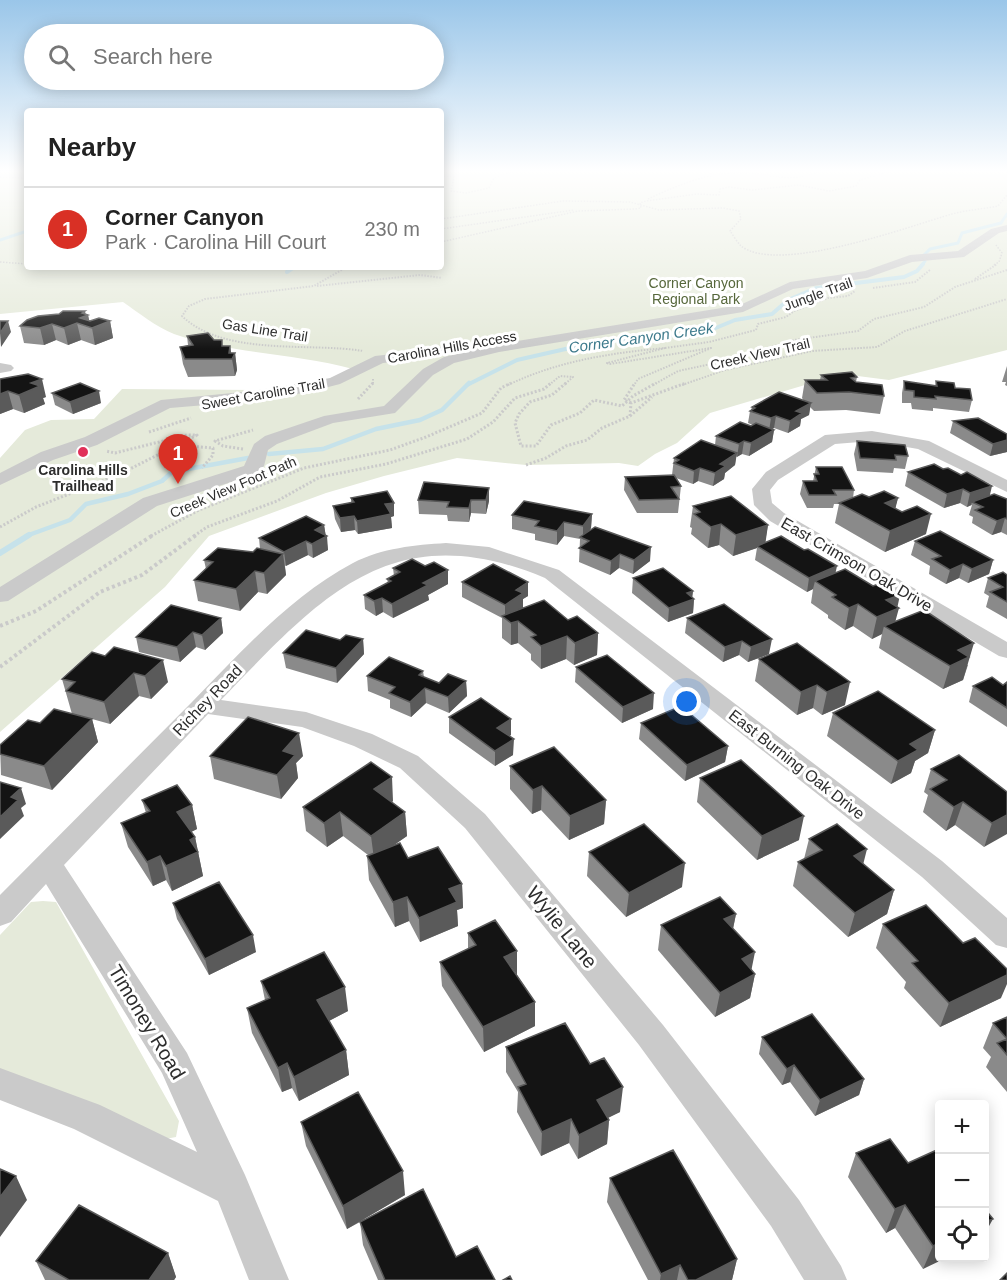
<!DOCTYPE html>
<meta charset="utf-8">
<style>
:root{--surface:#fff;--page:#f6f6f6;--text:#222;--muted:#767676;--line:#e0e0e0;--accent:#d93025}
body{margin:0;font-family:Helvetica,sans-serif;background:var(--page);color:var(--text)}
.controls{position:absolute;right:18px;bottom:18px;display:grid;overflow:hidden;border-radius:6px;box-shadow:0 3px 15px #0003}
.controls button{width:54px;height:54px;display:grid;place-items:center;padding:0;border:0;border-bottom:2px solid var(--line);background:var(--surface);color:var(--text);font:30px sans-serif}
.you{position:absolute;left:687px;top:702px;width:21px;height:21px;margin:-15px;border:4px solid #fff;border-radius:50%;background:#1a73e8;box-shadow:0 0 0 9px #1a73e833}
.badge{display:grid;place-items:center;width:39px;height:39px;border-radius:50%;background:var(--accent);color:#fff;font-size:20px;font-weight:700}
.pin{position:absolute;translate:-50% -50px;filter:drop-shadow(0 2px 3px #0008)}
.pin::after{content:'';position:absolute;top:32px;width:21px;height:18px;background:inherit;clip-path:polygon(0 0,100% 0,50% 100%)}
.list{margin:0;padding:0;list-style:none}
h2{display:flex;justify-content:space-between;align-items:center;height:78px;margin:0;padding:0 24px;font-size:26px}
h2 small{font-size:20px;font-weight:400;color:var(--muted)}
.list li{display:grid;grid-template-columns:39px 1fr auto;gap:18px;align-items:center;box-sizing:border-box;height:84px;padding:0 24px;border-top:2px solid var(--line)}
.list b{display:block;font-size:22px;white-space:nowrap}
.list p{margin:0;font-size:20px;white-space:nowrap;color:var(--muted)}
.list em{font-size:20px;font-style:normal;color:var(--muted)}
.icon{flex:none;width:33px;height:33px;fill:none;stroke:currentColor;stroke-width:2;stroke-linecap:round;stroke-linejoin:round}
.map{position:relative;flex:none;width:1007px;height:1280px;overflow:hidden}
.search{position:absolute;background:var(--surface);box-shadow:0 3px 15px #0003;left:24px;top:24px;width:420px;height:66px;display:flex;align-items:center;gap:15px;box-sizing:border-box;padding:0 21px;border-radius:33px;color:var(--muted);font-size:22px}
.panel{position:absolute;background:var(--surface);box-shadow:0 3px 15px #0003;left:24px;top:108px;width:420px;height:162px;border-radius:6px}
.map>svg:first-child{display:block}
.green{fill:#e5eada}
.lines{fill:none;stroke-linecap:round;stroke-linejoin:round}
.stream-far3{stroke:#c6e2ea;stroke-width:3}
.stream-far2{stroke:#c6e2ea;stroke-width:4}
.stream-far1{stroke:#c6e2ea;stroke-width:4.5}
.stream{stroke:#c6e2ea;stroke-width:6}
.path-far3{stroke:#cacaca;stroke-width:1.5;stroke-dasharray:1.5 1.5;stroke-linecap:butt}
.path-far2{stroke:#cacaca;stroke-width:2;stroke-dasharray:1.5 1.5;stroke-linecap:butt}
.path-far1{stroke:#cacaca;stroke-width:3;stroke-dasharray:2 2;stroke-linecap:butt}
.path{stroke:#cacaca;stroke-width:4;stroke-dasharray:3 3;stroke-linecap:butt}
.minor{fill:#cacaca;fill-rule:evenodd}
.wall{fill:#8a8a8a}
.shaded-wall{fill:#5a5a5a}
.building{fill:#141414;stroke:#5a5a5a;stroke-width:1.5}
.poi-dot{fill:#e1315a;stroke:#fff;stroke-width:2}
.labels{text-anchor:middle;stroke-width:6;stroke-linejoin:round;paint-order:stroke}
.far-park-label{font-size:14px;fill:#56673b;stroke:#fff}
.far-street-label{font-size:14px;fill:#2d2d2d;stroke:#fff}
.far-poi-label{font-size:14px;font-weight:bold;fill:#2d2d2d;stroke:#fff}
.far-water-label{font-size:15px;font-style:italic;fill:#3d7a8c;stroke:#fff}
.street-label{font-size:16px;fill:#2d2d2d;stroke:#fff}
.near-street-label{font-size:20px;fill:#2d2d2d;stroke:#fff}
</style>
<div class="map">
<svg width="1007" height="1280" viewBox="0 0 1007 1280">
<rect width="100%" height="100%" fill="#fff"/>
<path class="green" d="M 0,170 L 27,170 L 27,267 L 441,267 L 441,170 L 1007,170 L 1007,350 L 889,380 L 842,374 L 710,413 L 677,443 L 655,454 L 638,466 L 619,463 L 526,465 L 457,458 L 384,476 L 326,493 L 209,536 L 165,587 L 0,732 L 0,458 L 25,430 L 51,420 L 94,419 L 122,389 L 271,390 L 321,382 L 353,369 C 295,353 231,354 174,334 C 156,327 139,313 123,302 L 0,314 Z
M 43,901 L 56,902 L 179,1121 L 176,1137 L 165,1139 L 0,1070 L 0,935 L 31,902 Z"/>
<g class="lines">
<path class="stream-far3" d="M 0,240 L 27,231
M 924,255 L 930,249 L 958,243 L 962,233 L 1001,223 L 1007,214
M 922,265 L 925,261"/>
<path class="stream-far2" d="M 287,272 L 294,267
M 467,385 L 517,360 L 592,343 L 706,332 L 735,320 L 772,314 L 788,300 L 816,288 L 904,277 L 917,271 L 923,264"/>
<path class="stream-far1" d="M 269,454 L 323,449 L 376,429 L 420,420 L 442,410 L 469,383
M 26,536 L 70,520 L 86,504 L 128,494 L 162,481 L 172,472 L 248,458"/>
<path class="stream" d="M 0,553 L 29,535"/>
<path class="path-far3" d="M 711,170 L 711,176
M 441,176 L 454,177 L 451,191 L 466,193 L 489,188 L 494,178 L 516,170
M 0,177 L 27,178
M 648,199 C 674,187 703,174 733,173 C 770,171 785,186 824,170
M 441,219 L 563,201 L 630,202 L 659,210 L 723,208 L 739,211 L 741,219 L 730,231 C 733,235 737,242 741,246 C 778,275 910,226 952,214 C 967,210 983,209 998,206 L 1007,195
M 441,229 L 574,210
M 441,242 L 578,211 L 635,209 L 641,208 L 640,203 L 646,201 L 697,194 L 719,195 L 720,189 L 729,187 L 752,190 L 799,185 L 829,191 L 856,186 L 860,180 L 894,170
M 0,262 L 27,264
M 994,265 L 999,262 L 1002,253 L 996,245"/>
<path class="path-far2" d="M 24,264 L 27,264
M 347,267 L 314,286 L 205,299 L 189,306 L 182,316 C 225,357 309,342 363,351
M 975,279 L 997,264
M 317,286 L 420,275 L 442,278
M 873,288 L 915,282 L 930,270
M 665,348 L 709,342 L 756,330 L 758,324 L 786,317 L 794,311 L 828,298 L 848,296 L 855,291
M 373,379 L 373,385
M 508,385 C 558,361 610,353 665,348 L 607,363 L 610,364 L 711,348 L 638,379 L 634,385
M 549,385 L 560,376 L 573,377 L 564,385
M 653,385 L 678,371 L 730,360 L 794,340 L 858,331 L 874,319 L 924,307 L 955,287 L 1007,270
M 682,385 L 725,370 L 812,351 L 877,347 L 905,331 L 1007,299"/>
<path class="path-far1" d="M 566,383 L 552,395 L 530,402 L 519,414 L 515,423 L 521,446 L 536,446 L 551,425 L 580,413 L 594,400 L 622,406 L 633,396 L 656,383
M 358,399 L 373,383
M 631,403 L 624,400 L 635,383
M 630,416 L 652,397
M 149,432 L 191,418
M 177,445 L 213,448 L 213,455 L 202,468
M 243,449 L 223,446 L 215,441 L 253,430
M 526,465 L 546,458 L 566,446 L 587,440 L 602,428 L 630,416 L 631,403 L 686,383
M 0,527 L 36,507 L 120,474 L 197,435 L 187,435 L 115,453 L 106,451
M 151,536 L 199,510 L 304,468 L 390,450 L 426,437 L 482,413 L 501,388 L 511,383
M 194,536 L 207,527 L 277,501 L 320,477 L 386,464 L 467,439 L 493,422 L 515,398 L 544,389 L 551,383"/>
<path class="path" d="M 0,626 L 36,611 L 153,535
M 0,667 L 100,592 L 142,575 L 196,535"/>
<path class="minor" d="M 1007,225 L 1007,231 L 999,233 L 964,257 L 912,262 L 867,278 L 793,289 L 743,312 L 499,352 L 454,363 L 433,375 L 395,413 L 333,423 L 277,444 L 268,450 L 264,466 L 256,474 L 157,506 L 8,601 L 0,602 L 0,587 L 143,498 L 244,466 L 254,444 L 265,436 L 324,416 L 384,406 L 423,369 L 444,357 L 499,344 L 740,305 L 790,282 L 865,271 L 910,255 L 958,251 L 991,229 Z
M 456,343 L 461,344 L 463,347 L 461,350 L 428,358 L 383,363 L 340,384 L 309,392 L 253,401 L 170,408 L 97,445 L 53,460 L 0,485 L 0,473 L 41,452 L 85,437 L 161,400 L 253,391 L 309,382 L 330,378 L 375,356 L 428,350 Z
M 0,363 L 11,365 L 14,368 L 11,371 L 0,373 Z
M 872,431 L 929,441 L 1007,480 L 1007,492 L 918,449 L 872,441 L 835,444 L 778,480 L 770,490 L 772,503 L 784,513 L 1007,642 L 1007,658 L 999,656 L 770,521 L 754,505 L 752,489 L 766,472 L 825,435 Z
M 446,543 L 489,547 L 559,570 L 942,861 L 1007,918 L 1007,948 L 996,945 L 922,877 L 545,578 C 392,514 321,596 221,700 L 306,712 L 372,734 L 418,756 L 485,814 L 663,1025 L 799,1200 L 841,1266 L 847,1280 L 804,1280 L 771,1226 L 639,1045 L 465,828 L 400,768 L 354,746 L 302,727 L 208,714 L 64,865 L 187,1053 L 245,1175 L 289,1280 L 249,1280 L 218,1201 L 74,1129 L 0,1100 L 0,1068 L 100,1105 L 197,1152 L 162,1073 L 46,884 L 11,922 L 0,926 L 0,895 C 64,831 128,766 192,702 C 240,653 292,595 353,563 C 382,548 415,545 446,543 Z"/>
</g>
<path class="wall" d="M 85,311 L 85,314 L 88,315 L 89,321 L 110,321 L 113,338 L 95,345 L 81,340 L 68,345 L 56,340 L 44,345 L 24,343 L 20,326 L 59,314 Z
M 187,336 L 214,340 L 223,346 L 230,346 L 231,353 L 235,353 L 237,370 L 235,376 L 188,377 L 183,364 L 180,347 L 188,345 Z
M 1007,366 L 1007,386 L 1005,385 L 1006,382 L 1002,382 Z
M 821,375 L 857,377 L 856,382 L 884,396 L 880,414 L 846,410 L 814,411 L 810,407 L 809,415 L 801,419 L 800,426 L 788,433 L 774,428 L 772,429 L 774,430 L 772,442 L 749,456 L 742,454 L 736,457 L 735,465 L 725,473 L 724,479 L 713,486 L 698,481 L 693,484 L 676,478 L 681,486 L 678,513 L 637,513 L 624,490 L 625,477 L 672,475 L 674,458 L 715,445 L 716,436 L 753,425 L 748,423 L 750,411 L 751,410 L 752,407 L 804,401 L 802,398 L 805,380 L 820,380 Z
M 0,379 L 46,397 L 43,398 L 45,404 L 24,413 L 13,409 L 0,414 Z
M 904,381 L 935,386 L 936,381 L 955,388 L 972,400 L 969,412 L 933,408 L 933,411 L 912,409 L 911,403 L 902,403 L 902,393 Z
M 52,393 L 101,403 L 73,414 L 55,405 Z
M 953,421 L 1007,434 L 1007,452 L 990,456 L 950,433 Z
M 857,441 L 908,456 L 905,469 L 894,468 L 893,473 L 857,471 L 854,454 Z
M 816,467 L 854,490 L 853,498 L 898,498 L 895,508 L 926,534 L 885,552 L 835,523 L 839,504 L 834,504 L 833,508 L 807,508 L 800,494 L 803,481 L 813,481 Z
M 908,472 L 990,495 L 1007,499 L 1007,535 L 1001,532 L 992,535 L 972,523 L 973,517 L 969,515 L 972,505 L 967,507 L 960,503 L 944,508 L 905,486 Z
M 424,482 L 489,501 L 486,514 L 471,513 L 469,522 L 448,521 L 447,515 L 419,514 L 418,500 Z
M 351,498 L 394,503 L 394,516 L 391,517 L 392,528 L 358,534 L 355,530 L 341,532 L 335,519 L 333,506 L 351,503 Z
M 693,506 L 768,525 L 765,542 L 835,573 L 897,607 L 895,622 L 968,665 L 963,680 L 943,689 L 879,648 L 882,634 L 872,639 L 853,626 L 845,630 L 828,618 L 828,615 L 811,603 L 813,589 L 807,592 L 755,560 L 757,548 L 733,556 L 719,545 L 708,548 L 691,534 L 692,528 L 690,527 Z
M 592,514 L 591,528 L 589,531 L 650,561 L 633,574 L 619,568 L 610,575 L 579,562 L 580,539 L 564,536 L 557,545 L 535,540 L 535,534 L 512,529 L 512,515 Z
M 324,525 L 328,550 L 313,558 L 308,555 L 285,566 L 286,575 L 267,594 L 258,592 L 240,611 L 198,601 L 194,580 L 206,569 L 204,560 L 253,552 L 260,549 L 259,538 Z
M 915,541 L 993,560 L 989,574 L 968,583 L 959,578 L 946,584 L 929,574 L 930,566 L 911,555 Z
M 425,566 L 448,570 L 448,584 L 428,595 L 429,600 L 393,618 L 383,612 L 376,616 L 365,609 L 364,595 L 388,583 L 387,579 L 394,576 L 393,568 Z
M 1007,575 L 1007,619 L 986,607 L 989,596 L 984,593 L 988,578 Z
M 633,578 L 693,591 L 692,597 L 694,599 L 693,613 L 668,622 L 632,593 Z
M 462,582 L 528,596 L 523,599 L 523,608 L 568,620 L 598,633 L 597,655 L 574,665 L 566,659 L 541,669 L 531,660 L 531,654 L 518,643 L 511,645 L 502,638 L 502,618 L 462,597 Z
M 724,604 L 769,654 L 748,662 L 739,655 L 723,662 L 685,633 L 687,618 Z
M 221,618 L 223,633 L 205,650 L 196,647 L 180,662 L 139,652 L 136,637 Z
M 363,639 L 364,654 L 337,683 L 286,668 L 283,653 L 340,640 Z
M 797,643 L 845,705 L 822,715 L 813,708 L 797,715 L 755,681 L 759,659 Z
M 92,652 L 168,682 L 151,699 L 139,696 L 110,724 L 92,719 L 98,742 L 52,790 L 1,775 L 0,745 L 40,723 L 72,714 L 62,679 Z
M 576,667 L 653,709 L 622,723 L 575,682 Z
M 423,671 L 424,677 L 439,683 L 466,681 L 467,696 L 449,713 L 426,703 L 411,717 L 390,708 L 390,700 L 368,691 L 367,676 Z
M 1007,682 L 1007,727 L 969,702 L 973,686 L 1003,685 Z
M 833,713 L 935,730 L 928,753 L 915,761 L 911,773 L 891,784 L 827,736 Z
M 449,717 L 511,719 L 511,735 L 509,736 L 513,755 L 495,766 L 449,733 Z
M 641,723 L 728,746 L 725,762 L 685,781 L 639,739 Z
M 210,756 L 303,756 L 296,763 L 298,778 L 281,799 L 214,779 Z
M 510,766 L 606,800 L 604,824 L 569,840 L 541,810 L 532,814 L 510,789 Z
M 931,769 L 1007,792 L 984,847 L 955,825 L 946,831 L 923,812 L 928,795 L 924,792 Z
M 700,778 L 799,840 L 757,860 L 697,802 Z
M 142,800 L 192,805 L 197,829 L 191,832 L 195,837 L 203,876 L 172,891 L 166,880 L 153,886 L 128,847 L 121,823 L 146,813 Z
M 393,801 L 392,802 L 405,812 L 407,836 L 391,847 L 408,858 L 462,884 L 463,908 L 457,910 L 458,926 L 420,942 L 409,921 L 395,927 L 369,880 L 367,856 L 368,855 L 343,836 L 327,847 L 306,831 L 303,807 Z
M 809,839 L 863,864 L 894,890 L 887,914 L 848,937 L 793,886 L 798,862 L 804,859 Z
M 589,852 L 682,887 L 626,917 L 587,876 Z
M 173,903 L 256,952 L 209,975 L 177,919 Z
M 736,914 L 733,929 L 751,970 L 755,974 L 750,998 L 715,1017 L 658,950 L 661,925 Z
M 883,924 L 1001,998 L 940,1027 L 904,988 L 906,982 L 876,948 Z
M 468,933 L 517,975 L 535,1002 L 535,1026 L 484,1052 L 442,986 L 440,962 L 468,949 Z
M 261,981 L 348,1011 L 329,1021 L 346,1050 L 349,1075 L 299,1101 L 292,1088 L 282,1092 L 252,1033 L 247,1008 L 265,1000 Z
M 1007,1017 L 1007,1092 L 986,1067 L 991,1057 L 983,1048 L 993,1023 Z
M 762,1037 L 864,1079 L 859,1095 L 815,1116 L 790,1082 L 782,1085 L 759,1054 Z
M 506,1047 L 590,1064 L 620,1112 L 608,1118 L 609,1120 L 607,1144 L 578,1159 L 569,1143 L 541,1156 L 517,1112 L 518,1092 L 506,1072 Z
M 301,1122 L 405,1195 L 364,1219 L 456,1257 L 495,1280 L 378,1280 L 363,1245 L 360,1222 L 347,1229 L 306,1146 Z
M 890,1139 L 939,1257 L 923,1269 L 895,1228 L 886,1233 L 848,1177 L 856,1153 Z
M 610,1178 L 737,1259 L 732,1280 L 648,1280 L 607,1202 Z
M 168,1253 L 176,1277 L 174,1280 L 45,1280 L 36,1261 Z"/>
<path class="shaded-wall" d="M 85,311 L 86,316 L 88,315 L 91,328 L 80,318 Z
M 8,321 L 11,332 L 1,347 L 0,333 Z
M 110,321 L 113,338 L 95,345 L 92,328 Z
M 77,323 L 81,340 L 68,345 L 64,328 Z
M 52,324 L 56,340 L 44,345 L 40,328 Z
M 230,346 L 232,358 L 235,353 L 237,370 L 235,376 L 232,359 L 229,353 Z
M 42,379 L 46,397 L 43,398 L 45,404 L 24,413 L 19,395 L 31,383 Z
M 8,391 L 13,409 L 0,414 L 0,394 Z
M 99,391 L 101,403 L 73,414 L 70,402 Z
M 811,403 L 809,415 L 801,419 L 800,426 L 788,433 L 790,421 L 796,411 Z
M 776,416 L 774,428 L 769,431 L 771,418 Z
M 774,430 L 772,442 L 749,456 L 751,443 Z
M 1007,440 L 1007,452 L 990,456 L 993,444 Z
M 744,441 L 742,454 L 737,457 L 739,444 Z
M 737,453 L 735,465 L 725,473 L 724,479 L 713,486 L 715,473 L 720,464 Z
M 700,468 L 698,481 L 693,484 L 694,471 Z
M 992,486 L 989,499 L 972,502 L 971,505 L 967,507 L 970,493 Z
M 489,488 L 489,501 L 486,514 L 486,500 Z
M 963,489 L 960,503 L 944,508 L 947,494 Z
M 898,498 L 893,518 L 885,503 Z
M 471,500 L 471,513 L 469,522 L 469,508 Z
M 394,503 L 394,516 L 391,517 L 392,528 L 358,534 L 357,521 L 385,504 Z
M 592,514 L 591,528 L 583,540 L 583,526 Z
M 931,514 L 926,534 L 885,552 L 890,531 Z
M 354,516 L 355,530 L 341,532 L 340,518 Z
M 1005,518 L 1001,532 L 992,535 L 997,521 Z
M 564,522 L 564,536 L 557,545 L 557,531 Z
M 721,524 L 719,545 L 708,548 L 711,527 Z
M 324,525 L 326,537 L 327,536 L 328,550 L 313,558 L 312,544 L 315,530 Z
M 768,525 L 765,546 L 757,546 L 757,548 L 733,556 L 736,535 Z
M 306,541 L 308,555 L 286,566 L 284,552 Z
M 651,547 L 650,561 L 633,574 L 634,560 Z
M 283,554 L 286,575 L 267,594 L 264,573 Z
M 620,554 L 619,568 L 610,575 L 611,561 Z
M 993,560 L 989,574 L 968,583 L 972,569 Z
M 963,564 L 959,578 L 946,584 L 950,570 Z
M 837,566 L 834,580 L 815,581 L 813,589 L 807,592 L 809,578 Z
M 448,570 L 448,584 L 428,595 L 429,600 L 393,618 L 392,604 L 423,583 Z
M 255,571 L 258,592 L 240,611 L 236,589 Z
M 528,582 L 528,596 L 523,599 L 523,608 L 505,618 L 505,605 L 516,590 Z
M 693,591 L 692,599 L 694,599 L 693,613 L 668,622 L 669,608 L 687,593 Z
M 900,595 L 897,609 L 899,608 L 893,630 L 884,626 L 882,634 L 872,639 L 877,617 L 886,600 Z
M 382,598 L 383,612 L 376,616 L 374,601 Z
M 858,604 L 853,626 L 845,630 L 849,608 Z
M 221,618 L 223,633 L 205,650 L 202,635 Z
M 518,621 L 518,643 L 511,645 L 511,623 Z
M 193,632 L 196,647 L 180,662 L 177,647 Z
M 598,633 L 597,655 L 574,665 L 575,643 Z
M 567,636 L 566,659 L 541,669 L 541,646 Z
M 363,639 L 364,654 L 337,683 L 336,668 Z
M 772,639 L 769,654 L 748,662 L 751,647 Z
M 742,641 L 739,655 L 723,662 L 725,647 Z
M 974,643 L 963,680 L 943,689 L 950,666 L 958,650 Z
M 163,660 L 168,682 L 151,699 L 145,676 Z
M 134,673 L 139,696 L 110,724 L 104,702 Z
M 466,681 L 467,696 L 449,713 L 448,697 Z
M 850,682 L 845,705 L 822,715 L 827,692 Z
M 817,685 L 813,708 L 797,715 L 801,692 Z
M 425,688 L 426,703 L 411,717 L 410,702 Z
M 654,693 L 653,709 L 622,723 L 623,707 Z
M 92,719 L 98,742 L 52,790 L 44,766 Z
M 511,719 L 511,735 L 497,743 L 497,728 Z
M 935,730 L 928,753 L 915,761 L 911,773 L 891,784 L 898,761 L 910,744 Z
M 299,733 L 303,756 L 296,763 L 298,778 L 281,799 L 277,775 L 283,751 Z
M 514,739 L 513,755 L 495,766 L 495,751 Z
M 728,746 L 725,762 L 685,781 L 687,765 Z
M 392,777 L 393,801 L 376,813 L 374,789 Z
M 542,786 L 541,810 L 532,814 L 533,790 Z
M 21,788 L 26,804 L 21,808 L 24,816 L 0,839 L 0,817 L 11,797 Z
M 606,800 L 604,824 L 569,840 L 570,816 Z
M 963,802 L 955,825 L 946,831 L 954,807 Z
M 192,805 L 197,829 L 183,836 L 177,812 Z
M 340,812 L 343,836 L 327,847 L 324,823 Z
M 405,812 L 407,836 L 374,859 L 371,836 Z
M 1007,815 L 1007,834 L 984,847 L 992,823 Z
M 804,816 L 799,840 L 757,860 L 762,836 Z
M 195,837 L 203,876 L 172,891 L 166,866 L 190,840 Z
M 867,849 L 861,873 L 854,856 Z
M 160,856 L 166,880 L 153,886 L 147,862 Z
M 685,863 L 682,887 L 626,917 L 629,893 Z
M 462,884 L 463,908 L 457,910 L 458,926 L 420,942 L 419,918 L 449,889 Z
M 894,890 L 887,914 L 848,937 L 855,913 Z
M 407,897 L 409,921 L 395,927 L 393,902 Z
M 736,914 L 731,938 L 724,919 Z
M 253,935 L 256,952 L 209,975 L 205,959 Z
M 517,951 L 517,975 L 504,957 Z
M 755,952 L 750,977 L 742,959 Z
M 755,974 L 750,998 L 715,1017 L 720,993 Z
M 1007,975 L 1007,984 L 1001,998 L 940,1027 L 949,1003 Z
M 345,987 L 348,1011 L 321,1025 L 317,1000 Z
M 535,1002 L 535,1026 L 484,1052 L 483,1027 Z
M 346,1050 L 349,1075 L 299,1101 L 294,1077 Z
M 287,1063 L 292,1088 L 282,1092 L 278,1068 Z
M 794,1065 L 790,1082 L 782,1085 L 787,1069 Z
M 864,1079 L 859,1095 L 815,1116 L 820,1100 Z
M 623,1087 L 620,1112 L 595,1124 L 597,1100 Z
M 571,1119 L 569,1143 L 541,1156 L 542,1132 Z
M 609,1120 L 607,1144 L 578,1159 L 579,1135 Z
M 403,1171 L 405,1195 L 347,1229 L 343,1206 Z
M 16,1176 L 27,1200 L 0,1237 L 0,1197 Z
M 905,1205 L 895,1228 L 886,1233 L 895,1209 Z
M 993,1219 L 984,1235 L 984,1222 Z
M 939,1243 L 939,1257 L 948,1257 L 923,1269 L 933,1246 Z
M 168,1253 L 176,1277 L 174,1280 L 149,1280 Z
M 737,1259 L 732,1280 L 696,1280 Z
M 680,1265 L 677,1280 L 660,1280 L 661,1274 Z"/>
<path class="building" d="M 63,311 L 85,311 L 82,313 L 88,315 L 80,318 L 90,321 L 99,318 L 110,321 L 92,328 L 77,323 L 64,328 L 52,324 L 40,328 L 20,326 L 27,320 L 38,316 L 59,314 Z
M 0,321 L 8,321 L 0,333 Z
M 208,333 L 214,340 L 222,340 L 222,346 L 230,346 L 229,353 L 235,353 L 232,359 L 185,359 L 180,347 L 193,345 L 187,336 Z
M 852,372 L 857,377 L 851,378 L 856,382 L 882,385 L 884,396 L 849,392 L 817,393 L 805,380 L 827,380 L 821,375 Z
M 28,374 L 42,379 L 31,383 L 40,386 L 19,395 L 8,391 L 0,394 L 0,379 Z
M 904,381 L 937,386 L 936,381 L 954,383 L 955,388 L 970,389 L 972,400 L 935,396 L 936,399 L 914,397 L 914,391 L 905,390 Z
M 80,383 L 99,391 L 70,402 L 52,393 Z
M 779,392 L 811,403 L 796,411 L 802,413 L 790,421 L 776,416 L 771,418 L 750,411 L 755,408 L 752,407 Z
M 978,418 L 1007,434 L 1007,440 L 993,444 L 953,421 Z
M 740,422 L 751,426 L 756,423 L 774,430 L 751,443 L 744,441 L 739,444 L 716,436 Z
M 701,440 L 737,453 L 720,464 L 726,466 L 715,473 L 700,468 L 694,471 L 674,463 L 679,460 L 674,458 Z
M 857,441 L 905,445 L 908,456 L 895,455 L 896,460 L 860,458 Z
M 934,464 L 943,469 L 948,468 L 961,475 L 967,472 L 992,486 L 970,493 L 963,489 L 947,494 L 908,472 Z
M 816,467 L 842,467 L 854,490 L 833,490 L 836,495 L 809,495 L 803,481 L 817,481 L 814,474 L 819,474 Z
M 674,475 L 681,486 L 671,487 L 679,499 L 639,500 L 625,477 Z
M 424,482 L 489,488 L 486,500 L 471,500 L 469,508 L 447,507 L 449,502 L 418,500 Z
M 387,491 L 394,503 L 385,504 L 391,514 L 357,521 L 354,516 L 340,518 L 333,506 L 354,502 L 351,498 Z
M 884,491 L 898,498 L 885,503 L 902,512 L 917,506 L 931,514 L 890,531 L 839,503 L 862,494 L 869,497 Z
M 994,494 L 1007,499 L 1007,519 L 1005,518 L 997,521 L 975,510 L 983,507 L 972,502 Z
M 731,496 L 768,525 L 736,535 L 721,524 L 711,527 L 694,514 L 700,512 L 693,506 Z
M 524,501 L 592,514 L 583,526 L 564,522 L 557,531 L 535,526 L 539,521 L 512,515 Z
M 306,516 L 324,525 L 315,530 L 327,536 L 312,544 L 306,541 L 284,552 L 259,538 Z
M 595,527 L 651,547 L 634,560 L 620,554 L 611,561 L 579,548 L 589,541 L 580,537 Z
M 940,531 L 993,560 L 972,569 L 963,564 L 950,570 L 932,559 L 941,556 L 915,541 Z
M 781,536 L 804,550 L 808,549 L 837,566 L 809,578 L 757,546 Z
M 218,548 L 253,552 L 257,548 L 283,554 L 264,573 L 255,571 L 236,589 L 194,580 L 213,562 L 204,560 Z
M 412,559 L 425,566 L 434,562 L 448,570 L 423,583 L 428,585 L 392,604 L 382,598 L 374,601 L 364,595 L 391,581 L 387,579 L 400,572 L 393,568 Z
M 493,564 L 528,582 L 516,590 L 523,593 L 505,605 L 462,582 Z
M 663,568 L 693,591 L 687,593 L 694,599 L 669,608 L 633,578 Z
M 845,569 L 873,586 L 881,583 L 900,595 L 886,600 L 899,608 L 877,617 L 858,604 L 849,608 L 832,597 L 836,595 L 815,581 Z
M 1003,572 L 1007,575 L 1007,602 L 990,592 L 1003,587 L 988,578 Z
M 544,600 L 568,620 L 577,616 L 598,633 L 575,643 L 567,636 L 541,646 L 531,637 L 536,635 L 518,621 L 511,623 L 502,616 Z
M 724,604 L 772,639 L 751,647 L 742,641 L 725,647 L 687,618 Z
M 171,605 L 221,618 L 202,635 L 193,632 L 177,647 L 136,637 Z
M 924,610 L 974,643 L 958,650 L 969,657 L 950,666 L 884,626 Z
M 306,630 L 340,640 L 346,635 L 363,639 L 336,668 L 283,653 Z
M 797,643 L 850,682 L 827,692 L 817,685 L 801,692 L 759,659 Z
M 114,647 L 163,660 L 145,676 L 134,673 L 104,702 L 66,691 L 75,682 L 62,679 L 92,652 L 105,656 Z
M 607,655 L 654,693 L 623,707 L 576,667 Z
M 389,657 L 423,671 L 419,675 L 439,683 L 448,674 L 466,681 L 448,697 L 425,688 L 410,702 L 389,693 L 395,687 L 367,676 Z
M 992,677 L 1003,685 L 1007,682 L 1007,708 L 973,686 Z
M 878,691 L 935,730 L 910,744 L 918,750 L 898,761 L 833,713 Z
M 481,698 L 511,719 L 497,728 L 514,739 L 495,751 L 449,717 Z
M 681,706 L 728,746 L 687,765 L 641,723 Z
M 54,709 L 92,719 L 44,766 L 0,754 L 0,745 L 28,720 L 40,723 Z
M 248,717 L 299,733 L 283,751 L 295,755 L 277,775 L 210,756 Z
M 554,747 L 606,800 L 570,816 L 542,786 L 533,790 L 510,766 Z
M 959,755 L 1007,792 L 1007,815 L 992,823 L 963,802 L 954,807 L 930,789 L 947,780 L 931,769 Z
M 741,760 L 804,816 L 762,836 L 700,778 Z
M 371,762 L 392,777 L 374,789 L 405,812 L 371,836 L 340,812 L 324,823 L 303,807 Z
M 0,782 L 21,788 L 11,797 L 18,800 L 0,817 Z
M 177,785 L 192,805 L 177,812 L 195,837 L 190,840 L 198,852 L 166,866 L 160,856 L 147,862 L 121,823 L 150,811 L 142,800 Z
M 644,824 L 685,863 L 629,893 L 589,852 Z
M 837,824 L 867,849 L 854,856 L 894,890 L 855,913 L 798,862 L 822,850 L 809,839 Z
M 400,843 L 408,858 L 438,847 L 462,884 L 449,889 L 457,902 L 419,918 L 407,897 L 393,902 L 367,856 Z
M 219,882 L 253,935 L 205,959 L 173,903 Z
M 720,897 L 736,914 L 724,919 L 755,952 L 742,959 L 755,974 L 720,993 L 661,925 Z
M 926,905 L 963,943 L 975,938 L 1007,969 L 1007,975 L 949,1003 L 912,963 L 918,961 L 883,924 Z
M 495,920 L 517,951 L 504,957 L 535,1002 L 483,1027 L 440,962 L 476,945 L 468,933 Z
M 324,952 L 345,987 L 317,1000 L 346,1050 L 294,1077 L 287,1063 L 278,1068 L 247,1008 L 270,998 L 261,981 Z
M 812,1014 L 864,1079 L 820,1100 L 794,1065 L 787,1069 L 762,1037 Z
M 1007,1017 L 1007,1055 L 997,1043 L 1007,1039 L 993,1023 Z
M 565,1023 L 590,1064 L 604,1058 L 623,1087 L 597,1100 L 609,1120 L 579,1135 L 571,1119 L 542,1132 L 518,1087 L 526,1084 L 506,1047 Z
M 358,1092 L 403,1171 L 343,1206 L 301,1122 Z
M 890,1139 L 908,1163 L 939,1149 L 939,1243 L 933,1246 L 905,1205 L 895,1209 L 856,1153 Z
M 673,1150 L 737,1259 L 696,1280 L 688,1280 L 680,1265 L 661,1274 L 610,1178 Z
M 0,1169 L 16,1176 L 0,1197 Z
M 423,1189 L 456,1257 L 477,1246 L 495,1280 L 385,1280 L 360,1222 Z
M 79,1205 L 168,1253 L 149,1280 L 69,1280 L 36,1261 Z
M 984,1208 L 993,1219 L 984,1222 Z
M 1007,1273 L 1007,1280 L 1000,1280 Z
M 510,1276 L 512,1280 L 503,1280 Z"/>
<linearGradient id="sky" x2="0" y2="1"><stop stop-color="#9ac6e9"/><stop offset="0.49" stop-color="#fff"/><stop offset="1" stop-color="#fff" stop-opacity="0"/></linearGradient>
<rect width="1007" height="349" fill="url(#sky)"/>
<circle class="poi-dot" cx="83" cy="452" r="6"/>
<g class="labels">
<g class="far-park-label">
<text x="696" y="288">Corner Canyon<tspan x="696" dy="16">Regional Park</tspan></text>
</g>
<g class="far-street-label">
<text transform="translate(818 294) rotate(-20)" y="5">Jungle Trail</text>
<text transform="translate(265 330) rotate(9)" y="5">Gas Line Trail</text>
<text transform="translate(452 347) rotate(-10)" y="5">Carolina Hills Access</text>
<text transform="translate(760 354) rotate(-13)" y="5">Creek View Trail</text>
<text transform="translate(263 394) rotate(-10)" y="5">Sweet Caroline Trail</text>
<text transform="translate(233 487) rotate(-23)" y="5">Creek View Foot Path</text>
</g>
<g class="far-poi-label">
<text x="83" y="475">Carolina Hills<tspan x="83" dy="16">Trailhead</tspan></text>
</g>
<g class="far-water-label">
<text transform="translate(641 338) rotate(-8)" y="5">Corner Canyon Creek</text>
</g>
<g class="street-label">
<text transform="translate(857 564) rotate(30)" y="6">East Crimson Oak Drive</text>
<text transform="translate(207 700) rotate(-46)" y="6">Richey Road</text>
<text transform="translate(797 764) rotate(38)" y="6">East Burning Oak Drive</text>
</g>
<g class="near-street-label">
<text transform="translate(562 927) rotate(51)" y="7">Wylie Lane</text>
<text transform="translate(147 1022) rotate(59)" y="7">Timoney Road</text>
</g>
</g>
</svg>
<div class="controls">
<button>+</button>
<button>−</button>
<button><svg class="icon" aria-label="locate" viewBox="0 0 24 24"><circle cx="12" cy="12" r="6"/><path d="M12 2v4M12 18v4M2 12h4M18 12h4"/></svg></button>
</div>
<div class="you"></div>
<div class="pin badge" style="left:178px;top:484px">1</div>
<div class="search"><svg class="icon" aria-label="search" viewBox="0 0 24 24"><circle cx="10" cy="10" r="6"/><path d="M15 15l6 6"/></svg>Search here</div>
<section class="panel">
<h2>Nearby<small></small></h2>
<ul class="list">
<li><span class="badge">1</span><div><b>Corner Canyon</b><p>Park · Carolina Hill Court</p></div><em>230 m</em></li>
</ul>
</section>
</div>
